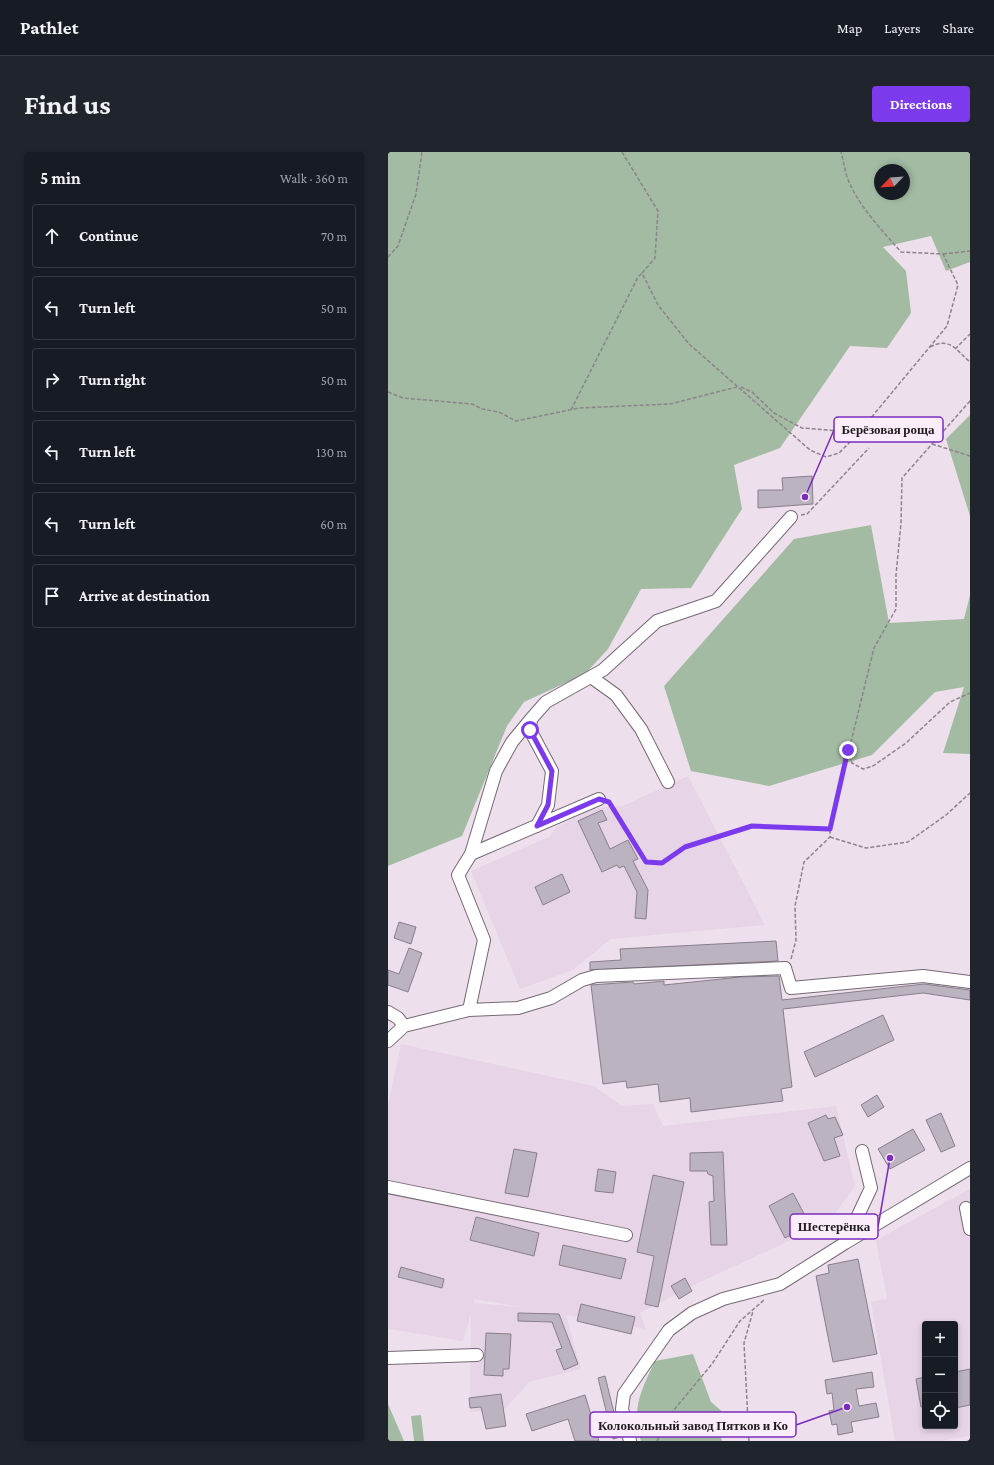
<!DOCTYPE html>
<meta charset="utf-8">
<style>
:root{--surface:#171b24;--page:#20242c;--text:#f1f3f6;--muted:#9ea1a6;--line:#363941;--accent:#7c3aed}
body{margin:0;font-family:"Crimson Pro",serif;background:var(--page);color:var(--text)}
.controls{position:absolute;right:12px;bottom:12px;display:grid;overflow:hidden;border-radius:4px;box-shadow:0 2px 6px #0003}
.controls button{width:36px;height:36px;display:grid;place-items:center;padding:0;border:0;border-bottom:1px solid var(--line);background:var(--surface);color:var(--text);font:20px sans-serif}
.compass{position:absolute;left:486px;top:12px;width:36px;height:36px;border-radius:50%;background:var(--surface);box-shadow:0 2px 6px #0003;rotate:245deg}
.stop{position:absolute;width:12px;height:12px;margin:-9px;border:3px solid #7c3aed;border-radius:50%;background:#fff}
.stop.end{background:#7c3aed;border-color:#fff;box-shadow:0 1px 4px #0008}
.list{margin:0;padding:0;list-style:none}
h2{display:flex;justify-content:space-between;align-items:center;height:52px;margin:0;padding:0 16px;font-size:17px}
h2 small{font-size:13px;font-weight:400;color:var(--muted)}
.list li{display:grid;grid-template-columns:26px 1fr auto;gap:12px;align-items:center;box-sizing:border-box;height:64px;margin:0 8px 8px;padding:0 8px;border:1px solid var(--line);border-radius:4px}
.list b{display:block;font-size:15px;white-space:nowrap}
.list em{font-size:13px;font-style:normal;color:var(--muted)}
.icon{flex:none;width:22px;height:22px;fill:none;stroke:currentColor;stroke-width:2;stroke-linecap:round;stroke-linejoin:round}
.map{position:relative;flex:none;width:582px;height:1289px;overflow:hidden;border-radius:4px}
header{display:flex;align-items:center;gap:24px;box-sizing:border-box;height:56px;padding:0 20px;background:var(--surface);border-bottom:1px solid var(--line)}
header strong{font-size:19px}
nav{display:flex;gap:22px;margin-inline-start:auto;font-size:14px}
.intro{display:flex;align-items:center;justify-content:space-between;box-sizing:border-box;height:96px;padding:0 24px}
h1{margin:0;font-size:28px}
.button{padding:10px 18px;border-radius:4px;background:var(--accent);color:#fff;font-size:14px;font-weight:700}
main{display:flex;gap:24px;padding:0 24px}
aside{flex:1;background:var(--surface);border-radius:4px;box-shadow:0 2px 6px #0003}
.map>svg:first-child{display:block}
.built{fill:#e7d4e6;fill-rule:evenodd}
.green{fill:#a3bba2;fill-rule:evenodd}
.building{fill:#bcb3c0;stroke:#887f8b}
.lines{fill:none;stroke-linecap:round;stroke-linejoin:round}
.minor-casing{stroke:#746974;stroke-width:14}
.path{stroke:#8c838b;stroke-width:1.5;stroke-dasharray:4 2;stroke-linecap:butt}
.minor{stroke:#fff;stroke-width:12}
.route{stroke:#7c3aed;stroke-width:5}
.leader{fill:none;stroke:#7b2cbf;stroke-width:1.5}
.callout-dot{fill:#7b2cbf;stroke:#faedf9;stroke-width:1.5}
.callout{fill:#faedf9;stroke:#7b2cbf;stroke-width:1.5}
.callout-label{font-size:13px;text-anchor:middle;font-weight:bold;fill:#211c20}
</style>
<header>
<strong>Pathlet</strong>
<nav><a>Map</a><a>Layers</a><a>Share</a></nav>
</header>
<div class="intro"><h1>Find us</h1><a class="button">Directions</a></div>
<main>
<aside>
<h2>5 min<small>Walk · 360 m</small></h2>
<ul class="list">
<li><svg class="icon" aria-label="ahead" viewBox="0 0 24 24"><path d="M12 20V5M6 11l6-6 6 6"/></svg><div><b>Continue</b></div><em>70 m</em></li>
<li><svg class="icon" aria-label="left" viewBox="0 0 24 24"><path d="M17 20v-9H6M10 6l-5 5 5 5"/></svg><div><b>Turn left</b></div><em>50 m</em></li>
<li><svg class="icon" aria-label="right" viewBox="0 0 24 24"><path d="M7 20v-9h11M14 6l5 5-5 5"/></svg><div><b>Turn right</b></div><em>50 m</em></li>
<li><svg class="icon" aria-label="left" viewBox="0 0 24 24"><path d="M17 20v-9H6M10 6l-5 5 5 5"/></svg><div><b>Turn left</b></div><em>130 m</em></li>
<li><svg class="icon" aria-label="left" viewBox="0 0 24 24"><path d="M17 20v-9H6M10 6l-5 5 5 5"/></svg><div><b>Turn left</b></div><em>60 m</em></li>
<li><svg class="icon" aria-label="arrive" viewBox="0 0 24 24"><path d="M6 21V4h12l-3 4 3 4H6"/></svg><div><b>Arrive at destination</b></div></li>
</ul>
</aside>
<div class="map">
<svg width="582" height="1289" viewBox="0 0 582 1289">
<rect width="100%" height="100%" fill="#ede0ec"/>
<path class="built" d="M 300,624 L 377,773 L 223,787 L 185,818 L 132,837 L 83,719 L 161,685 L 168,675 L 208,656 L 235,654 Z
M 13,892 L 206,934 L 234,954 L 265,952 L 275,974 L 448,954 L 467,1034 L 440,1071 L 310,1131 L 252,1161 L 258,1177 L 178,1163 L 193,1217 L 141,1230 L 118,1256 L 82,1260 L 83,1161 L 75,1189 L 0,1177 L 0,953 ZM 86,1147 L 135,1155 L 86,1151 Z
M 582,1037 L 582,1284 L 553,1289 L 507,1289 L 483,1150 L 499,1147 L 488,1088 ZM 537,1172 L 567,1172 L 567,1274 L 537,1274 Z"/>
<path class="green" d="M 0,0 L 582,0 L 582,110 L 558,119 L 543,84 L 495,95 L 518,119 L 523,161 L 499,196 L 462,194 L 392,296 L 346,313 L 354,357 L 303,436 L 253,437 L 220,497 L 197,522 L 136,550 L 119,574 L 74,684 L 0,714 ZM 492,18 L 516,18 L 516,42 L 492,42 Z
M 582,263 L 582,364 L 558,287 Z
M 483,373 L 501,471 L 576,467 L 582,443 L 582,602 L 555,601 L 576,535 L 547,540 L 484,603 L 381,634 L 303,619 L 276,534 L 406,387 Z
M 305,1202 L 323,1250 L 337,1262 L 332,1282 L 334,1289 L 253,1289 C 243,1256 253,1239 267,1209 Z
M 0,1252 L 16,1289 L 0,1289 Z
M 33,1263 L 36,1289 L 26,1289 L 23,1264 Z"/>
<path class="building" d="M 424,324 L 425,352 L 370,356 L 370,338 L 395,338 L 394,326 Z
M 214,658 L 219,668 L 210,671 L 222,697 L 240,688 L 250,707 L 245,709 L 260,738 L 258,767 L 247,766 L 249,740 L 236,714 L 231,716 L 229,713 L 214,720 L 190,669 Z
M 174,722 L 182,740 L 155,753 L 147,735 Z
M 11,770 L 28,775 L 23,792 L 6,786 Z
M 388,789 L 390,809 L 202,818 L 202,810 L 233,808 L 232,797 Z
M 21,796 L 34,801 L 20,840 L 0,833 L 0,818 L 11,822 Z
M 391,824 L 394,848 L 536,832 L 582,838 L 582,848 L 535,841 L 395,857 L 404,935 L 393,937 L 395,949 L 303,960 L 302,946 L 272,950 L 270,932 L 239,936 L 238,929 L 215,932 L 203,833 L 245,830 L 246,832 L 276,829 L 276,833 L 352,825 Z
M 495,863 L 506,888 L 427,925 L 416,900 Z
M 489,943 L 496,955 L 480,965 L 473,953 Z
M 553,961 L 567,994 L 553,1000 L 538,968 Z
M 438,963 L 440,967 L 447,965 L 455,983 L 446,986 L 452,1004 L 436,1009 L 420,971 Z
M 525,977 L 537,998 L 502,1017 L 490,997 Z
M 126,997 L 149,1001 L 140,1045 L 117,1041 Z
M 335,1000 L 339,1093 L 323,1093 L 321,1050 L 326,1049 L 325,1024 L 320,1022 L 319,1019 L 302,1019 L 302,1001 Z
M 210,1017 L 228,1020 L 225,1041 L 207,1039 Z
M 265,1023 L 296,1030 L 270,1155 L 257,1152 L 266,1104 L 249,1100 Z
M 405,1041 L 422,1073 L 397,1086 L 381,1054 Z
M 88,1065 L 151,1081 L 146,1104 L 82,1088 Z
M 175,1093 L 238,1107 L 233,1127 L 171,1113 Z
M 470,1107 L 489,1202 L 445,1210 L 428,1124 L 441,1121 L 440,1113 Z
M 13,1115 L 56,1127 L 54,1136 L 10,1125 Z
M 297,1126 L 304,1139 L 291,1147 L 283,1134 Z
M 193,1152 L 247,1165 L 243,1182 L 189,1169 Z
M 130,1161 L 171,1162 L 190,1212 L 176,1218 L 168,1198 L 174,1196 L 164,1170 L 130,1169 Z
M 98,1181 L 123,1182 L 121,1217 L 115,1217 L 115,1224 L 96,1223 Z
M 582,1217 L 582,1253 L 567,1256 L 567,1220 Z
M 484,1220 L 486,1235 L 468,1237 L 471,1254 L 488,1251 L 491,1265 L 463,1270 L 465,1280 L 450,1283 L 449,1272 L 444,1273 L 441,1259 L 446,1258 L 444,1241 L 439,1242 L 437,1228 Z
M 217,1224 L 232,1285 L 225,1287 L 210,1226 Z
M 537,1225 L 537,1255 L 533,1255 L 528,1227 Z
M 113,1242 L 118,1274 L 98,1277 L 93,1255 L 82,1256 L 81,1246 Z
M 197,1243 L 211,1289 L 187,1289 L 180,1267 L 144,1279 L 138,1262 Z"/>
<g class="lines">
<defs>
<path id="minor" d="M 203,525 L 228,543 L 253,577 L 280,630
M 149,674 L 160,653 L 164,619 L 142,578 L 143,567 L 158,550 L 215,518 L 269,469 L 328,449 L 403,365
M 83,702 L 108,619 L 124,590 L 143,567
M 81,858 L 96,788 L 70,723 L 83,702 L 211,647
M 0,860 L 10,866 L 16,874
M 0,889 L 16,874 L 81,858 L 130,856 L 163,846 L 194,828 L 208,824 L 397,816 L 403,836 L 535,824 L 582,830
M 0,1035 L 238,1083
M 578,1056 L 582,1077
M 457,1091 L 483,1036 L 474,999
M 0,1206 L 89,1203
M 242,1289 L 234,1257 L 236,1242 L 281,1178 L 304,1161 L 335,1147 L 392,1132 L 457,1091 L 582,1016"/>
</defs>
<use href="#minor" class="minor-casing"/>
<path class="path" d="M 234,0 L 270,59 L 267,106 L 254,121 L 270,153 L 301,192 L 422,298 L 438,305 L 451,301 L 468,284 L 559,174 L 570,133 L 555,102 L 513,100 C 494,78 473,57 461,30 C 457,21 456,10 453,0
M 555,102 L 582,99
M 0,105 L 10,94 L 28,42 L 34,0
M 542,195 C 562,185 567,197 582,210
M 567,197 L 582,182
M 353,235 L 364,240 L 386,261 L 414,276 L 464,280
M 0,240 L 15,246 L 84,252 L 94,257 L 111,260 L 128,269 L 191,256 L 282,252 L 349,235
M 582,249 L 514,326 L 513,371 L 508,423 L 508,457 L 486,496 L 460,602 L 464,611 L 475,617 L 485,614 L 518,591 L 562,550 L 582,541
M 183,258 L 250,125 L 254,121
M 544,292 L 582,304
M 413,363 L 419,362 L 481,296
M 222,651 L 258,710 L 274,711 L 297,695 L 364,674 L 442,677
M 442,685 L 478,696 L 520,690 L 558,663 L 582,641
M 403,807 L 408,788 L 407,754 L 416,710 L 442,685 L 442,677 L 460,602
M 269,1289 L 285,1259 L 324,1212 L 352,1169 L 376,1148
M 361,1289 L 356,1191 L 365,1159"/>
<use href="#minor" class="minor"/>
</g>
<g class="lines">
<path class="route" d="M 142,578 L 164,619 L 160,653 L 149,674 L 211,647 L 221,650 L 258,710 L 274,711 L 297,695 L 364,674 L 442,677 L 460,598"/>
</g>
<path class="leader" d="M417 345L446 278M502 1006L490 1075M459 1255L408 1273"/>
<g class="callout-dot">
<circle cx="417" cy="345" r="4"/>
<circle cx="502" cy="1006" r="4"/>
<circle cx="459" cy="1255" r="4"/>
</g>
<g class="callout">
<rect x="446" y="265" width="109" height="25" rx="4"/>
<rect x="402" y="1062" width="88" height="25" rx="4"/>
<rect x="202" y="1260" width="206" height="25" rx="4"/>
</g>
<g class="callout-label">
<text x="500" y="282">Берёзовая роща</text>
<text x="446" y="1079">Шестерёнка</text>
<text x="305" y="1278">Колокольный завод Пятков и Ко</text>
</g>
</svg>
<div class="controls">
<button>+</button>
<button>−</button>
<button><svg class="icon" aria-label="locate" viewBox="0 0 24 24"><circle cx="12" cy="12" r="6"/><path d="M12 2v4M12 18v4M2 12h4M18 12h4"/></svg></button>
</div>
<svg class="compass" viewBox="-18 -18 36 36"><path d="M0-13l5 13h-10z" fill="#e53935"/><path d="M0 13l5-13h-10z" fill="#9ea1a6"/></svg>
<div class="stop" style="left:142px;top:578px"></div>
<div class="stop end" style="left:460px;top:598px"></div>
</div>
</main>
